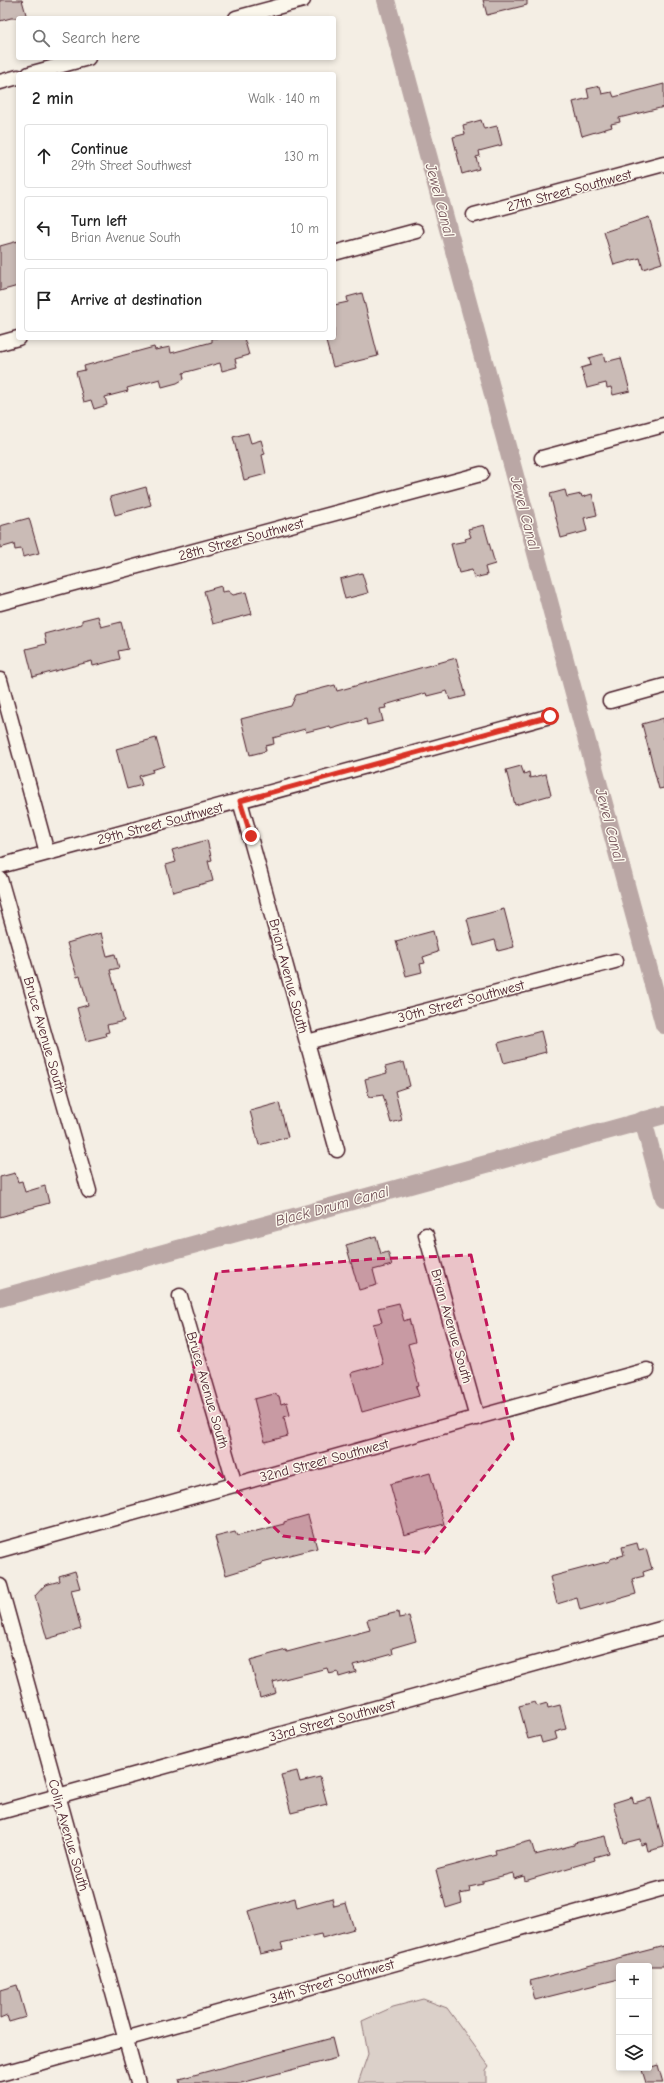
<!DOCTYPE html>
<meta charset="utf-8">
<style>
:root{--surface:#fff;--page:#f6f6f6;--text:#222;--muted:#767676;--line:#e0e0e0}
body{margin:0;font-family:"Comic Neue",sans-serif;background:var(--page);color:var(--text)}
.controls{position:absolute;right:12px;bottom:12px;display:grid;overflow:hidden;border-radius:4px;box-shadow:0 2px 6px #0003}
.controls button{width:36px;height:36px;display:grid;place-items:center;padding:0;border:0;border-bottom:1px solid var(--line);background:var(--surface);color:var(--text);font:20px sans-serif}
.stop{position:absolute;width:12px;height:12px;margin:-9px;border:3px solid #d93025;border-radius:50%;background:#fff}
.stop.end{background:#d93025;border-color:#fff;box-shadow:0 1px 4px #0008}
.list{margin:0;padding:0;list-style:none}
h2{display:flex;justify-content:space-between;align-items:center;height:52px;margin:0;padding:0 16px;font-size:17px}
h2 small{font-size:13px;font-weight:400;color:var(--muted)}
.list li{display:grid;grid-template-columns:26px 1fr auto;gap:12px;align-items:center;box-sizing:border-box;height:64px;margin:0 8px 8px;padding:0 8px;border:1px solid var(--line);border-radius:4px}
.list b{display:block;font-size:15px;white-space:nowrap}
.list p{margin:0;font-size:13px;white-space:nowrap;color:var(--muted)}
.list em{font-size:13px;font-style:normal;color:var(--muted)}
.icon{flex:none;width:22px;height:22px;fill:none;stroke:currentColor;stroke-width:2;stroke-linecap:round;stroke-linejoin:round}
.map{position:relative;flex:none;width:664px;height:2083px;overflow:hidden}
.search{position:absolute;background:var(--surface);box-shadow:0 2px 6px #0003;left:16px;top:16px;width:320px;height:44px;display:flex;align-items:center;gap:10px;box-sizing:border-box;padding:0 14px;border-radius:4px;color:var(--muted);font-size:15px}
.panel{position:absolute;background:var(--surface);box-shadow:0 2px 6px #0003;left:16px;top:72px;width:320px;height:268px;border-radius:4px}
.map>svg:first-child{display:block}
.green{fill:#dbd0c9;stroke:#92787a}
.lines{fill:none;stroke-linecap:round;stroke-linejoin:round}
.canal{stroke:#baa7a5;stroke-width:18}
.building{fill:#cabbb6;stroke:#4a1f2b}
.minor-casing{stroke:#4a1f2b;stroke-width:17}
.minor{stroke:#fbf7ec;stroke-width:14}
.route{stroke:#d93025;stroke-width:5}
.marked{fill:#c2185b;fill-opacity:0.2;stroke:#c2185b;stroke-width:3;stroke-dasharray:8 5;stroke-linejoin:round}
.labels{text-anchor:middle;stroke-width:3;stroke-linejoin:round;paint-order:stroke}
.street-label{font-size:14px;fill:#4a1f2b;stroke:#fbf7ec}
.water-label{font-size:15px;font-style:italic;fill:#714f56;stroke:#fbf7ec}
</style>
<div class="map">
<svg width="664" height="2083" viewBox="0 0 664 2083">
<rect width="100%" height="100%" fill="#f4eee4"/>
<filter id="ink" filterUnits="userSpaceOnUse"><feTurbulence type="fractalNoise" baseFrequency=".025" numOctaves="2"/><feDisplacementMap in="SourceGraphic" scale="8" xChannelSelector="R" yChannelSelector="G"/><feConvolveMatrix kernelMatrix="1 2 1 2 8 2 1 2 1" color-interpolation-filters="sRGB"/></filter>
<g filter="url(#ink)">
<path class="green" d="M 423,1999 L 447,2008 L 489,2066 L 486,2070 L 486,2083 L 358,2083 L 368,2054 L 362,2021 L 393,2007 Z"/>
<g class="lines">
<path class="canal" d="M 386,0 L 664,1025
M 643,1120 L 664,1198
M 0,1298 L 664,1115"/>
</g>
<path class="building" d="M 0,0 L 22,0 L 27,18 L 11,18 L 0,21 Z
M 483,0 L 527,0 L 527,5 L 487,15 Z
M 664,84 L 664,107 L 619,118 L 620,122 L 611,124 L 612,127 L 582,136 L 573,102 L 589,98 L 587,89 L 600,86 L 602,94 L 612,92 L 614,97 Z
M 481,120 L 484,129 L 497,126 L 502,145 L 479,151 L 480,156 L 476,157 L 479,169 L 462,174 L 453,137 L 465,134 L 463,125 Z
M 649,217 L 662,263 L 643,269 L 640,258 L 614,265 L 604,232 Z
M 18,241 L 18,286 L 0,291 L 0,246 Z
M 362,293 L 378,356 L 333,367 L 325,338 L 334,338 L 334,305 L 348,302 L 347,297 Z
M 212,338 L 244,338 L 249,355 L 235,359 L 237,367 L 222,371 L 220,363 L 183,373 L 184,379 L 177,383 L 162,387 L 160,379 L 127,388 L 128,391 L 105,397 L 107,405 L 94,409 L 91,400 L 84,402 L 76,372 L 85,370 L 84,366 L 154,347 L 155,350 L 170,347 L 171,353 L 212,342 Z
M 603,354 L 605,362 L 621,358 L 630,391 L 613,395 L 611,387 L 607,388 L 606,383 L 587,388 L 581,368 L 591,365 L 589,358 Z
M 248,433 L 251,443 L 261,440 L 265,454 L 262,455 L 266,474 L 244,480 L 233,437 Z
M 146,487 L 151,505 L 115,515 L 110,497 Z
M 565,490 L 567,497 L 581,494 L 582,497 L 592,494 L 597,515 L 584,518 L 587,531 L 561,538 L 550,494 Z
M 29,518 L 39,553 L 23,557 L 21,549 L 15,550 L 14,544 L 0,548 L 0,526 Z
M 484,525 L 495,564 L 485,567 L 487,575 L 474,578 L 472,570 L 459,573 L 451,544 L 466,541 L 465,539 L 471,537 L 468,529 Z
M 362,573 L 368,593 L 345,599 L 340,579 Z
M 221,586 L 222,592 L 228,591 L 233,595 L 246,592 L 252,614 L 213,624 L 204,591 Z
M 98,616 L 101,627 L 121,622 L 128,649 L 118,651 L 120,659 L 93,666 L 92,661 L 33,677 L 26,649 L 46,644 L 44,634 L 82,624 L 82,620 Z
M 456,658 L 466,696 L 450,700 L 447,691 L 427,696 L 426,693 L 385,705 L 386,708 L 380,709 L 383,721 L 367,725 L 366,719 L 331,729 L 330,726 L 306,732 L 305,729 L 273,738 L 274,744 L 265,746 L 266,751 L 250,755 L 241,719 L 291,706 L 296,695 L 335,685 L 337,691 Z
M 664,718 L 664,788 L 659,789 L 642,724 Z
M 156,738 L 164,766 L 152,770 L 153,772 L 139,776 L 142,785 L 127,789 L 116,749 Z
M 521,766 L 524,774 L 529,772 L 530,778 L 546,774 L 551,795 L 515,805 L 506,770 Z
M 207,840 L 212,860 L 208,861 L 213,881 L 173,892 L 166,865 L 176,862 L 172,850 Z
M 504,909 L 514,947 L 498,951 L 495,940 L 474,946 L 467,919 Z
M 433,931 L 438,952 L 423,957 L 425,963 L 420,964 L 422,972 L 406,976 L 396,941 Z
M 101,933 L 107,956 L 115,954 L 119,968 L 110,970 L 124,1021 L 107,1025 L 109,1032 L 105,1033 L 106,1036 L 86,1041 L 77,1008 L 88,1005 L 80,976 L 77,977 L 67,943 Z
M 541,1031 L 546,1052 L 504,1063 L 498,1043 Z
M 404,1062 L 410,1086 L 395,1091 L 402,1120 L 391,1123 L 383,1095 L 369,1097 L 365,1079 L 387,1073 L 385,1067 Z
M 279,1103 L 288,1137 L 259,1145 L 250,1111 Z
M 15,1173 L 18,1182 L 22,1181 L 25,1192 L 45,1186 L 49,1203 L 0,1217 L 0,1177 Z
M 376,1236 L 381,1254 L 388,1252 L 392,1265 L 373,1270 L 377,1285 L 359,1290 L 346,1245 Z
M 399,1303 L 404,1321 L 409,1319 L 415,1342 L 408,1344 L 419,1386 L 416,1387 L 419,1396 L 362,1412 L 351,1373 L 383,1364 L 373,1324 L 382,1322 L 378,1308 Z
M 274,1394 L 279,1396 L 281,1404 L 287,1402 L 290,1415 L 284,1417 L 288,1436 L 265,1442 L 254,1399 Z
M 430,1473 L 444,1524 L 404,1535 L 390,1484 Z
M 308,1515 L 317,1548 L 262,1562 L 262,1564 L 226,1575 L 215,1537 L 235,1532 L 237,1536 L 284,1524 L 284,1522 Z
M 637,1543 L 639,1551 L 646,1549 L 652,1569 L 643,1572 L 644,1576 L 632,1579 L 636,1594 L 580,1610 L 577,1598 L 557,1604 L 550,1577 L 610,1561 L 610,1559 L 624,1555 L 622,1547 Z
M 75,1571 L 80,1588 L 71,1590 L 81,1629 L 47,1639 L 35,1596 L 45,1585 L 60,1581 L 59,1576 Z
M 398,1612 L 399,1618 L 409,1616 L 416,1641 L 392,1648 L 393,1654 L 353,1665 L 356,1672 L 339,1677 L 338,1672 L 329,1674 L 327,1668 L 273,1682 L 276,1693 L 260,1698 L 250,1660 L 286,1650 L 287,1652 L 370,1630 L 367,1620 Z
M 535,1702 L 537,1706 L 547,1703 L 548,1708 L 560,1705 L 566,1729 L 555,1732 L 557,1739 L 542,1743 L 540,1736 L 528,1739 L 519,1706 Z
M 297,1771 L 300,1782 L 320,1777 L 327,1804 L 291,1813 L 281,1775 Z
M 632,1797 L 634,1803 L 651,1798 L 664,1847 L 648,1851 L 646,1843 L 641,1845 L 640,1839 L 624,1843 L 613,1803 Z
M 605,1836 L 609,1853 L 594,1857 L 595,1860 L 525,1881 L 524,1876 L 514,1879 L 513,1873 L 483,1881 L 483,1884 L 469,1887 L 470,1892 L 460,1894 L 462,1903 L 446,1908 L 436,1870 L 496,1854 L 495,1850 L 531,1841 L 535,1855 L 574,1845 L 574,1843 Z
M 295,1898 L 297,1908 L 332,1898 L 334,1906 L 346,1903 L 354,1929 L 322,1938 L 321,1934 L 281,1943 L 283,1949 L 260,1954 L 248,1911 Z
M 664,1946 L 664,1966 L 619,1966 L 619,1979 L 535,2000 L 530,1981 Z
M 17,1985 L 26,2017 L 9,2022 L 7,2016 L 0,2019 L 0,1990 Z
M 332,2038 L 337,2058 L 241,2083 L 180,2083 L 179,2079 Z
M 658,2065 L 663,2083 L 646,2083 L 642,2070 Z"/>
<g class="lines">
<defs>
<path id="minor" d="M 236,18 L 303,0
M 29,74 L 88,58
M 0,82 L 18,77
M 474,215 L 664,164
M 334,253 L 416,231
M 0,343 L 18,338
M 542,458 L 664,425
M 0,603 L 481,474
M 0,680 L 47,853
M 610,701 L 664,686
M 240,801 L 337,1150
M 0,866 L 550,716
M 0,879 L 89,1191
M 307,1042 L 615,961
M 426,1235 L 477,1418
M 180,1296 L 235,1485
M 0,1550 L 647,1370
M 0,1586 L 138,2083
M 0,1812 L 664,1628
M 0,2074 L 664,1888"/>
</defs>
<use href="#minor" class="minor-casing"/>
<use href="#minor" class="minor"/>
</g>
</g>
<g class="lines" filter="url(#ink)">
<path class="route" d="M 251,836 L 240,801 L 550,716"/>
</g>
<path class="marked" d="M 471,1255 L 513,1439 L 425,1553 L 283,1536 L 178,1433 L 217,1272 L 373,1259 Z"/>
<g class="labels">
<g class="street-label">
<text transform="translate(569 190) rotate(-15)" y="5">27th Street Southwest</text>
<text transform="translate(241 539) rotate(-15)" y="5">28th Street Southwest</text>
<text transform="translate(160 823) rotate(-15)" y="5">29th Street Southwest</text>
<text transform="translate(289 976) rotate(75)" y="5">Brian Avenue South</text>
<text transform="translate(461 1001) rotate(-15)" y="5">30th Street Southwest</text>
<text transform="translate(45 1035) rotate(74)" y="5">Bruce Avenue South</text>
<text transform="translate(452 1326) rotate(74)" y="5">Brian Avenue South</text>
<text transform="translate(208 1390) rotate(74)" y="5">Bruce Avenue South</text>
<text transform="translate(324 1460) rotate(-15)" y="5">32nd Street Southwest</text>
<text transform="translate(332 1720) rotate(-15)" y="5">33rd Street Southwest</text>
<text transform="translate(69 1835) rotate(74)" y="5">Colin Avenue South</text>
<text transform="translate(332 1981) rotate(-16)" y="5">34th Street Southwest</text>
</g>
<g class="water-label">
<text transform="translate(440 200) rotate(75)" y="5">Jewel Canal</text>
<text transform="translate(525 513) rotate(75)" y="5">Jewel Canal</text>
<text transform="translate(610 825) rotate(75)" y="5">Jewel Canal</text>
<text transform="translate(332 1206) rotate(-15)" y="5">Black Drum Canal</text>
</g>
</g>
</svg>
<div class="controls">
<button>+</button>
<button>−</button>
<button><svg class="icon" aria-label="layers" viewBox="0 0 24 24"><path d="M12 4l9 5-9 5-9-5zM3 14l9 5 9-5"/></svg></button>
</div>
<div class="stop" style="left:550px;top:716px"></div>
<div class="stop end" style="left:251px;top:836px"></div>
<div class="search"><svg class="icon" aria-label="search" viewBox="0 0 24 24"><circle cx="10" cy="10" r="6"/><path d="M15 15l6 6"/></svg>Search here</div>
<section class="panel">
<h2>2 min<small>Walk · 140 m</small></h2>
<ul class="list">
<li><svg class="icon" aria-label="ahead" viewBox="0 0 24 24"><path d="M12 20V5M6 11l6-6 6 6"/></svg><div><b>Continue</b><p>29th Street Southwest</p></div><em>130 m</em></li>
<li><svg class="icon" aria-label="left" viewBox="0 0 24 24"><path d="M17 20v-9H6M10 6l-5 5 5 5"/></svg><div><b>Turn left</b><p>Brian Avenue South</p></div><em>10 m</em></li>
<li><svg class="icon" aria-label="arrive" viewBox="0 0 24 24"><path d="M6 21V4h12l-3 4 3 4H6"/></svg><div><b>Arrive at destination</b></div></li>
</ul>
</section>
</div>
